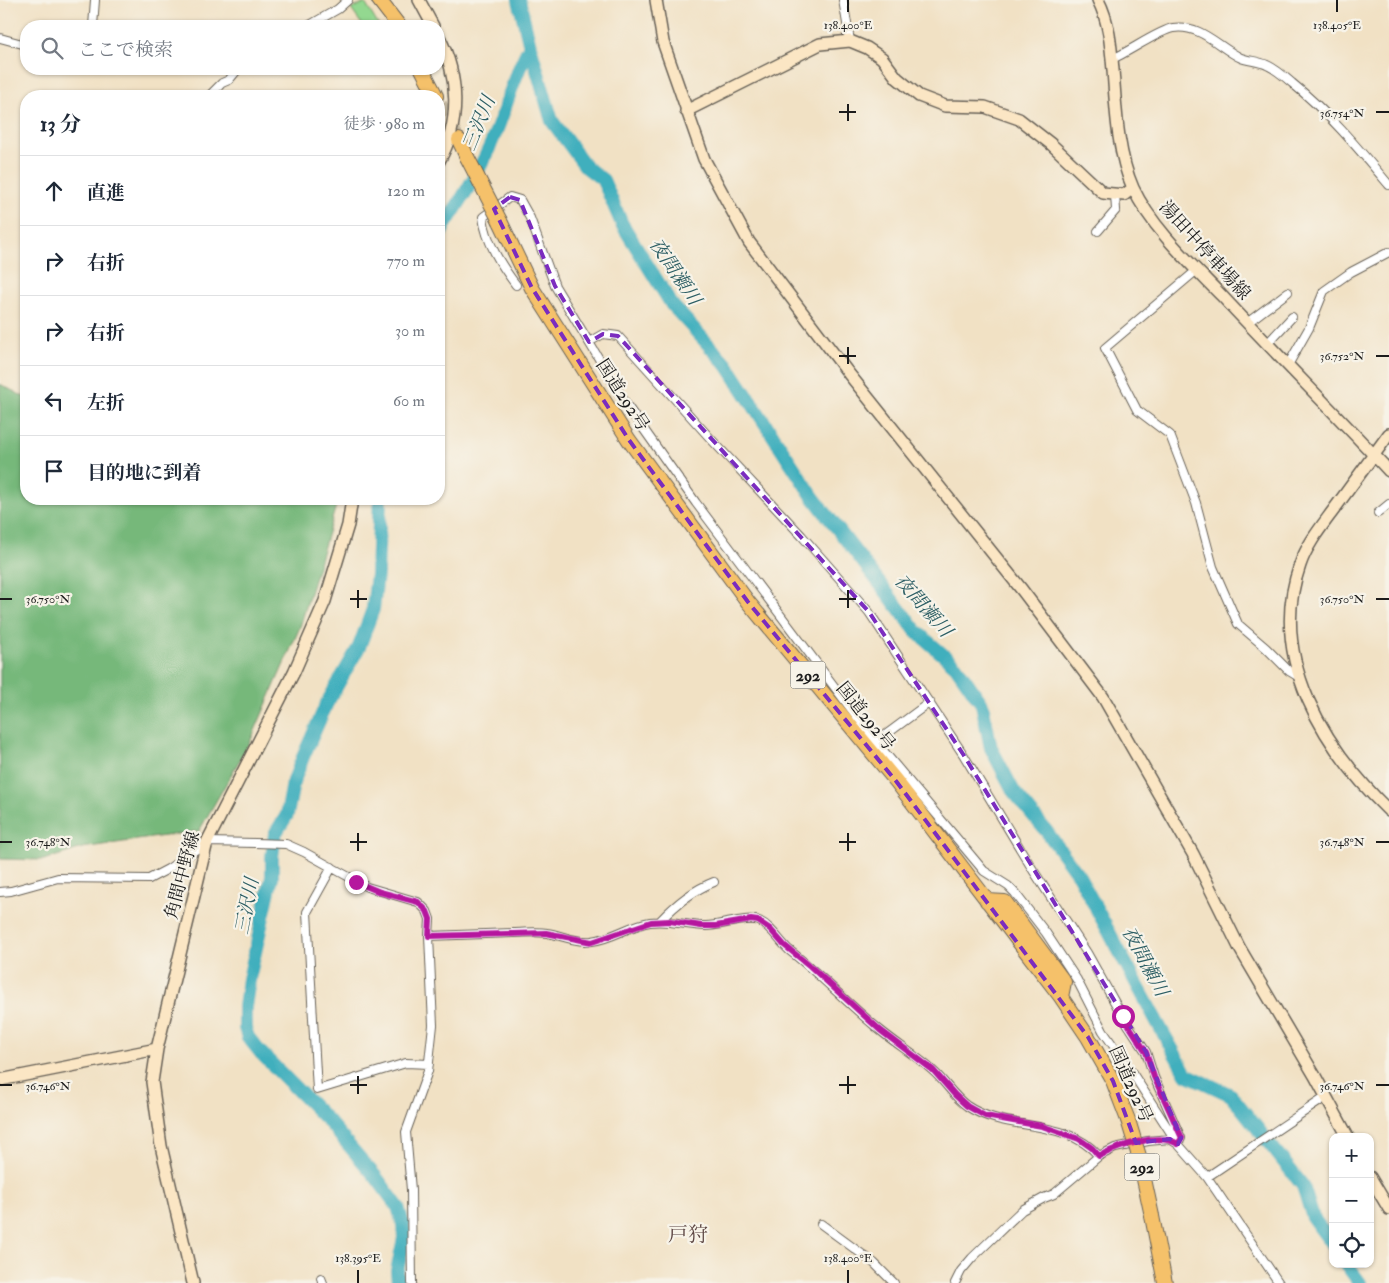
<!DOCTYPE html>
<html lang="ja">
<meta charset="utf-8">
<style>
:root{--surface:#fff;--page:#f2f2f3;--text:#1f2937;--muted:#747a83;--line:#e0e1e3}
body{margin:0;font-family:"IM FELL Double Pica","Noto Serif JP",serif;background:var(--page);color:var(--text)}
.controls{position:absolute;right:15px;bottom:15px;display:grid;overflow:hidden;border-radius:10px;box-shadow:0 1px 4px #0004}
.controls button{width:45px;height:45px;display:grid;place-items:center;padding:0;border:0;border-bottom:1px solid var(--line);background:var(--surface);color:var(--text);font:25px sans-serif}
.stop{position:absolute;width:15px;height:15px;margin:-11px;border:4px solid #b5179e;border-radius:50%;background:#fff}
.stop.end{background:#b5179e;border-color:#fff;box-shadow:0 1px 5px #0008}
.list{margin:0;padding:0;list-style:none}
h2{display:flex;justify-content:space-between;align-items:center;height:65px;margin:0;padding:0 20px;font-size:21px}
h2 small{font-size:16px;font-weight:400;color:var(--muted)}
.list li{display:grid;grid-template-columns:32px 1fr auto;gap:15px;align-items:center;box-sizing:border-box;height:70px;padding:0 20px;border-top:1px solid var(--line)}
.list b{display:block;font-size:19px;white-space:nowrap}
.list em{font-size:16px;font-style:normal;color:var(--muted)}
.icon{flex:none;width:28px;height:28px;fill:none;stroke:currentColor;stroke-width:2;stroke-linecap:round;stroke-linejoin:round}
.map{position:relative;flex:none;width:1389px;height:1283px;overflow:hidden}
.search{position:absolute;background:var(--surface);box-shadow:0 1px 4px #0004;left:20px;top:20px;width:425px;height:55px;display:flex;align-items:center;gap:12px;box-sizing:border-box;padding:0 18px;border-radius:20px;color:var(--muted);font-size:19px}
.panel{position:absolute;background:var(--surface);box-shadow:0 1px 4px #0004;left:20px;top:90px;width:425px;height:415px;border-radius:20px}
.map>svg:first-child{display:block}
.green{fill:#93d890;stroke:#587a56}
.forest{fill:#76b87a;stroke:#496a4b}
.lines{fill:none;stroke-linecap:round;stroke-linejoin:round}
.river{stroke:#40afbd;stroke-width:14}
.highway-tunnel{stroke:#c6baa2;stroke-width:14;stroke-dasharray:14 7;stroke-linecap:butt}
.street-casing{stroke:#676157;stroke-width:10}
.secondary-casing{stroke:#676157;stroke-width:14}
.highway-casing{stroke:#676157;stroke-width:16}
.street{stroke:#fff;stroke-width:8}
.secondary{stroke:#fbe6c4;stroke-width:11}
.highway{stroke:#f5c16b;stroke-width:14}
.highway-bridge-casing{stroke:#676157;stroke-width:16;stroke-linecap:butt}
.highway-bridge{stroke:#f5c16b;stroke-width:14}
.route{stroke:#b5179e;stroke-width:6}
.marked{fill:none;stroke:#7b2cbf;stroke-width:4;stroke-dasharray:10 6;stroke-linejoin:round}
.ticks{fill:none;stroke:#1c1c1c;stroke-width:2}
.labels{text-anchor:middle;stroke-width:4.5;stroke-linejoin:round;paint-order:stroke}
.shield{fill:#f7f3e8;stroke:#5e5c59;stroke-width:1}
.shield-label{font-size:16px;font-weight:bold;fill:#1c1c1c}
.street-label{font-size:18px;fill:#1c1c1c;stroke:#f7f3e8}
.water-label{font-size:19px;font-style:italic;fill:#2c5e64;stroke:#f7f3e8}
.quarter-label{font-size:20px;fill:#5d4744;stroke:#f7f3e8}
.ticks-label{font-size:12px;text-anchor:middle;fill:#1c1c1c;stroke:#f7f3e8;stroke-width:4.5;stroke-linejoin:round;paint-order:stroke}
</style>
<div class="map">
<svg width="1389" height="1283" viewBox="0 0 1389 1283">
<rect width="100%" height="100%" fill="#f7f3e8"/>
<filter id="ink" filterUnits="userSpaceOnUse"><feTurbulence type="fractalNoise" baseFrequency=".02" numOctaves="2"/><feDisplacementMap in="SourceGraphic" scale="10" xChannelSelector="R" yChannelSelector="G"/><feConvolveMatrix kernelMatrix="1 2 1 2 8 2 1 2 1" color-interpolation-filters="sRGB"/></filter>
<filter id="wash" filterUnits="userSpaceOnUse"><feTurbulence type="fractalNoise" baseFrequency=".0096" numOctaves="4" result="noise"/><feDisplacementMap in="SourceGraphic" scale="20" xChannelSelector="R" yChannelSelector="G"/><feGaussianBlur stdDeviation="1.12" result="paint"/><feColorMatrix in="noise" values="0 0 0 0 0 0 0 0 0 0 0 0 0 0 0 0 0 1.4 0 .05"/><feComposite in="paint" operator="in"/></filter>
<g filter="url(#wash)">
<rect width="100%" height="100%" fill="#f1e1c4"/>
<path class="green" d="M 365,3 L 379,26 L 363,26 L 351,9 Z"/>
<path class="forest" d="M 0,384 L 26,398 L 26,499 L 338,499 L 300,627 L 250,742 L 199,831 L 82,848 L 44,860 L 0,859 Z"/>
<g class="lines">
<path class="river" d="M 519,0 L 530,46 L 552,121 L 586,167 L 603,180 L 622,224 L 672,305 L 727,365 L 813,497 L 917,632 L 956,666 L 982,704 L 991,748 L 1014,792 L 1047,832 L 1079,876 L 1156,1020 L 1186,1074 L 1231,1095 L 1303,1186 L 1313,1218 L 1333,1245
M 439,236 C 442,232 443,227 446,223 C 464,196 481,169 493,139 C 506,109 513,76 530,46
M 380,499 L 377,574 L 373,609 L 359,647 L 327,703 L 303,757 L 293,783 L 287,815 L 275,834 L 272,857 L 272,877 L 249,979 L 245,1007 L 245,1028 L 248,1037 L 260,1052 L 327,1120 L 376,1177 L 398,1207 L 403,1224 L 404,1238 L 397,1271 L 398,1283
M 1346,1264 L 1360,1283"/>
</g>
</g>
<g filter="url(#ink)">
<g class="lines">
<path class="highway-tunnel" d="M 440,104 L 456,135"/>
<defs>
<path id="street" d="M 843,0 L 850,41
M 93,26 L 95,0
M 308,26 L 338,9 L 348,0
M 0,38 L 26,45
M 1112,59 C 1127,53 1160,30 1173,28 C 1201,24 1218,47 1241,58 C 1249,61 1259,61 1267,65 C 1276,69 1284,76 1292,83 C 1329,113 1358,148 1389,185
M 209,96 L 222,83 L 229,80 L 238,69
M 1098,231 L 1116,210 L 1115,194
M 1197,270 L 1105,348 L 1137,410 L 1170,435 L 1196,503 L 1213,567 L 1238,624 L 1266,648 L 1289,671 L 1299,677
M 516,285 C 501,265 486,242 483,217 L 510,197 L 520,200 L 530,218 L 555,286 L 628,407 L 696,503 L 876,742 L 984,871 L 1008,886 L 1015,893 L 1046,933 L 1077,980 L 1103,1031 L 1131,1071 L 1178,1144 L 1207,1177 L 1279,1283
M 1247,323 L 1288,292
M 589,342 L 603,334 L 618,336 L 710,438 L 802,536 L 869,612 L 963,754 L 1033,870 L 1087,953 L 1123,1017 L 1146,1052 L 1154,1077 L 1181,1138 L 1178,1144
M 1267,344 L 1292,317
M 1288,365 L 1309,328 L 1324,291 L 1351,272 L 1389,252
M 1378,513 L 1389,504
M 876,742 L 930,702
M 332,867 L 307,912 L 317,1090 L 406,1063 L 429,1064
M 0,892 L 11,891 L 58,878 L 149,879 L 168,869 L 207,842 L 255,843 L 286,844 L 304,852 L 367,887 L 418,902 L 427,911 L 430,919 L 429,936 L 433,1025 L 428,1071 L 406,1132 L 411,1190 L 412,1283
M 660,921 C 675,905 693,890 714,882
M 429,936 C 457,935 485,934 513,933 C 524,933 536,931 547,933 C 561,935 577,943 592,941 C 612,939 630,925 650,922 C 669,919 687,926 706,926 C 721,926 747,916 759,921 C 772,927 779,941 789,950 C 821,975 849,1005 881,1031 C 897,1044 916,1056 932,1070 C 945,1081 953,1096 967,1106 C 1007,1133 1064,1116 1099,1156
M 1207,1177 L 1326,1097
M 821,1224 L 874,1263 L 894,1283
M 321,1278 L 323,1283
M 955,1283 L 961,1271 L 972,1258 L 1022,1210 L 1044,1198 L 1054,1194 L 1099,1156 L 1115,1148 L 1148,1141 L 1170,1139 L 1178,1144"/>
<path id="secondary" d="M 419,0 L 433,26
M 656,0 L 663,42 L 704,159 L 749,242 L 849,374 L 1022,590 L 1103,697 L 1193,854 L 1239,947 L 1315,1076 L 1348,1137
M 1098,0 C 1109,21 1111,46 1113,70 C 1116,109 1117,152 1133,188 C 1151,227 1192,265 1222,296 C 1277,355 1334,412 1389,471
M 439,37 C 459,76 461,123 439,161
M 686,111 L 820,44 L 850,41 L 867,48 L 882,58 L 897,78 L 919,96 L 945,106 L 985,107 L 1019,119 L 1051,144 L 1103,193 L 1124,195 L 1133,188
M 1389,434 C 1371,459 1353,483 1335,508 C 1322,526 1307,544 1300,565 C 1267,658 1325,749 1389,811
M 0,1080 L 157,1049
M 1370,1177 L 1389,1209
M 193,1283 L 161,1146 L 152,1082 L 157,1049 L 207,842 L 294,672 L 325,601 L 348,525 L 352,499"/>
<path id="highway" d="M 379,0 L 399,26
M 422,69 L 436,96
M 459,140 L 467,157
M 500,221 L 532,288 L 629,440 L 748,602 L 896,781 L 1061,997 L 1088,1037 L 1113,1081 L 1128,1120
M 987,901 L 1005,902 L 1064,982 L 1061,997
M 1152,1216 L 1165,1283"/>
</defs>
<use href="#street" class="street-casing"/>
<use href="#secondary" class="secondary-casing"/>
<use href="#highway" class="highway-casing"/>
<use href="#street" class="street"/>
<use href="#secondary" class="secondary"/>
<use href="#highway" class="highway"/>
<defs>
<path id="highway-bridge" d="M 467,157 L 500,221
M 1128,1120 L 1139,1156 L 1152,1216"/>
</defs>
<use href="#highway-bridge" class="highway-bridge-casing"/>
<use href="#highway-bridge" class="highway-bridge"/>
</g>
</g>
<g class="lines" filter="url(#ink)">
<path class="route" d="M 356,882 L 380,892 L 418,902 L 427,911 L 430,919 L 429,936 L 546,933 L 592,942 L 651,922 L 670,921 L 701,926 L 716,926 L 751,920 L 758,921 L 770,929 L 784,945 L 810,966 L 880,1030 L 933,1070 L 955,1095 L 967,1106 L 985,1116 L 1042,1126 L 1079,1139 L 1092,1148 L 1099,1156 C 1119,1146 1158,1132 1178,1144 L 1182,1138 L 1154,1077 L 1146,1052 L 1123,1016"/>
</g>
<path class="marked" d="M 510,197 L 520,200 L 555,286 L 589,342 L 603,334 L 618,336 L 869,612 L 963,754 L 1146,1052 L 1181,1138 L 1178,1144 L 1170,1139 L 1136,1143 L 1113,1081 L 1088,1037 L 896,781 L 748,602 L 629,440 L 532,288 L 494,209 Z"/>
<path class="ticks" d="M 848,0 L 848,12M 1337,0 L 1337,12M 848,104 L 848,121M 839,112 L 856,112M 1376,112 L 1389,112M 848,347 L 848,364M 839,356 L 856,356M 1376,356 L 1389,356M 358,590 L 358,608M 848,590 L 848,608M 0,599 L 12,599M 350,599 L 367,599M 839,599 L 856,599M 1376,599 L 1389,599M 358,833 L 358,851M 848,833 L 848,851M 0,842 L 12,842M 350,842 L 367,842M 839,842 L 856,842M 1376,842 L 1389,842M 358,1076 L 358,1094M 848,1076 L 848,1094M 0,1085 L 12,1085M 350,1085 L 367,1085M 839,1085 L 856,1085M 1376,1085 L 1389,1085M 358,1270 L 358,1283M 848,1270 L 848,1283"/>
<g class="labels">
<g class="shield">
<rect x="790.5" y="661.5" width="35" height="27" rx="4"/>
<rect x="1124.5" y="1153.5" width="35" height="27" rx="4"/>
</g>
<g class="shield-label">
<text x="808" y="681">292</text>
<text x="1142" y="1173">292</text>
</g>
<g class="street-label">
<text transform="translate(1205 250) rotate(48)" y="6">湯田中停車場線</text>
<text transform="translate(623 395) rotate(57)" y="6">国道292号</text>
<text transform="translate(866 716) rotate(51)" y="6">国道292号</text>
<text transform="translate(182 875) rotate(-75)" y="6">角間中野線</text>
<text transform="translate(1131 1084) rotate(66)" y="6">国道292号</text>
</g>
<g class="water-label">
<text transform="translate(478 123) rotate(-68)" y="7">三沢川</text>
<text transform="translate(676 271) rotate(56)" y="7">夜間瀬川</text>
<text transform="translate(924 605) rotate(49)" y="7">夜間瀬川</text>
<text transform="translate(246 906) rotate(-79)" y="7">三沢川</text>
<text transform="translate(1146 961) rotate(62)" y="7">夜間瀬川</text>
</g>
<g class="quarter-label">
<text x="688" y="1241">戸狩</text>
</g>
</g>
<g class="ticks-label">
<text x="848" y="29">138.400°E</text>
<text x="1337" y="29">138.405°E</text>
<text x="1342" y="117">36.754°N</text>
<text x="1342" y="360">36.752°N</text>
<text x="48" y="603">36.750°N</text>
<text x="1342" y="603">36.750°N</text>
<text x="48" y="846">36.748°N</text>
<text x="1342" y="846">36.748°N</text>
<text x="48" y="1090">36.746°N</text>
<text x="1342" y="1090">36.746°N</text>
<text x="358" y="1262">138.395°E</text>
<text x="848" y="1262">138.400°E</text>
</g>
</svg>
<div class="controls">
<button>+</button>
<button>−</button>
<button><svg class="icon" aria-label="locate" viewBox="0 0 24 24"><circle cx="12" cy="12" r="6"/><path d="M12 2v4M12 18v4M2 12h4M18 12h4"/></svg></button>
</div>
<div class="stop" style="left:1123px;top:1016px"></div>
<div class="stop end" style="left:356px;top:882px"></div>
<div class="search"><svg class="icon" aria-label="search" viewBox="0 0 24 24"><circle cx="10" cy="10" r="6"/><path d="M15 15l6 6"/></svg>ここで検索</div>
<section class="panel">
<h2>13 分<small>徒歩 · 980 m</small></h2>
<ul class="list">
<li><svg class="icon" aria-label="ahead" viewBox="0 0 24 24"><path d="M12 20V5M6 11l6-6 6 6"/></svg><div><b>直進</b></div><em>120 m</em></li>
<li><svg class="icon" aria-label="right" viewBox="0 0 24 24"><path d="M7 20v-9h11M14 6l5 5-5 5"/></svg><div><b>右折</b></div><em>770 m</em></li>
<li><svg class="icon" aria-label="right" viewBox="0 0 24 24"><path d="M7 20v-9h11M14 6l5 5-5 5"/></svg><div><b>右折</b></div><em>30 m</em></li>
<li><svg class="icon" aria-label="left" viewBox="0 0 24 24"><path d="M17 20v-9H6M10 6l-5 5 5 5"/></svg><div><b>左折</b></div><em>60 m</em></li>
<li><svg class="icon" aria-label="arrive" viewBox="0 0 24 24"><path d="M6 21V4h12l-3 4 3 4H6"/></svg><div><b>目的地に到着</b></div></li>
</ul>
</section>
</div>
